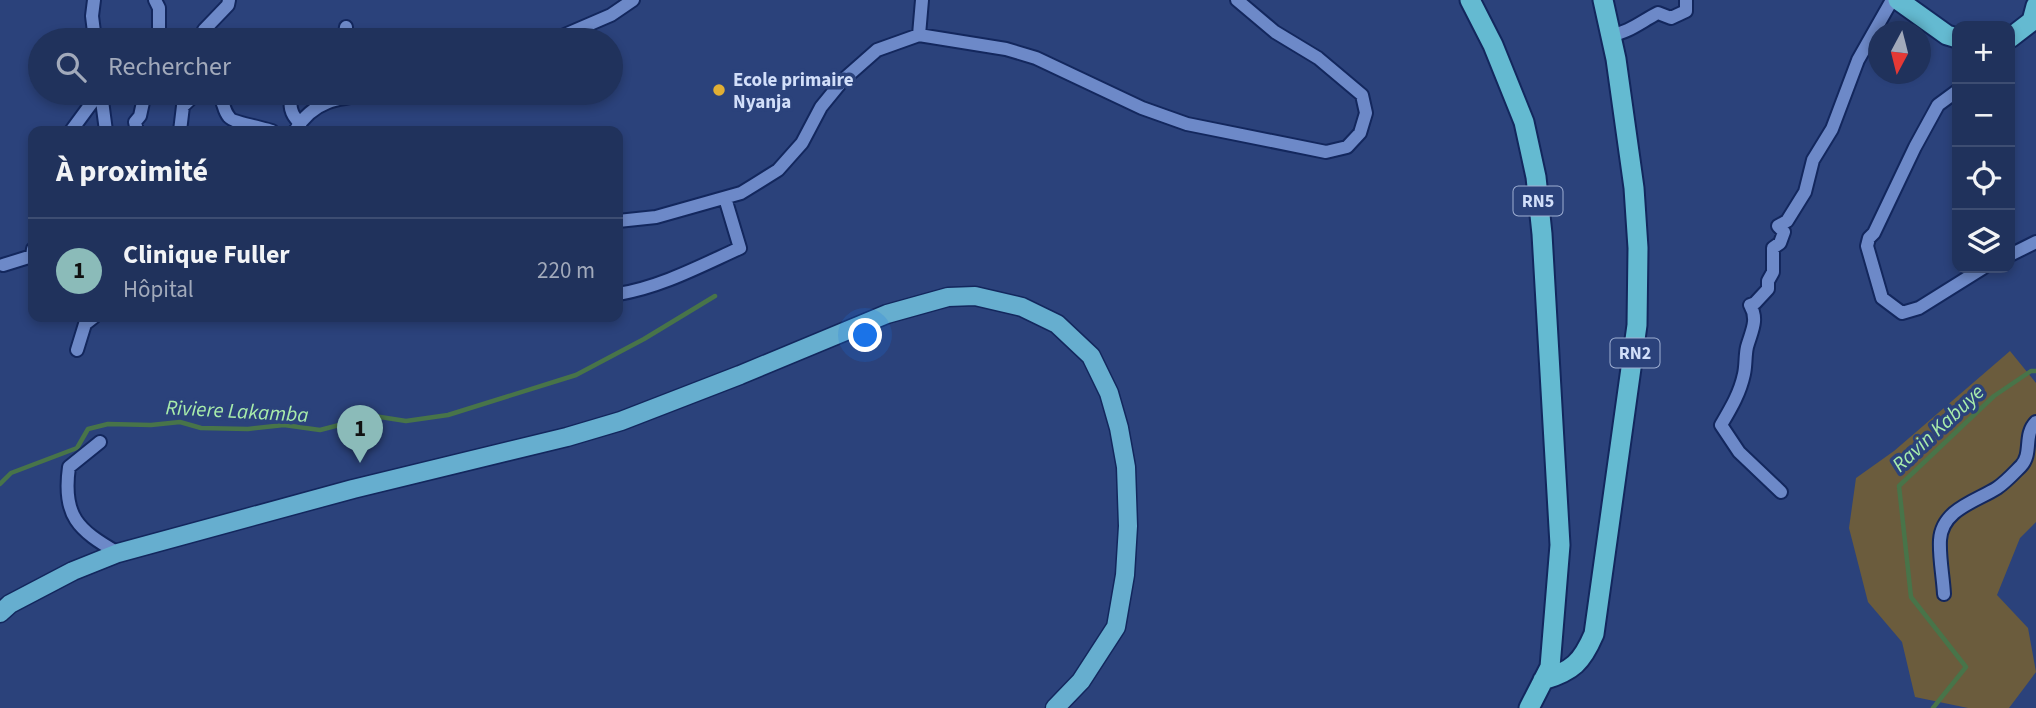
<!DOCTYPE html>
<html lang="fr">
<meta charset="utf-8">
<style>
:root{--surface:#20325c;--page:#283a62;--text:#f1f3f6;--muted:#a2aabb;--line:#3d4d72;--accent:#8bbbb9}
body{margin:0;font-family:"Source Sans 3",sans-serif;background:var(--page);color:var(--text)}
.controls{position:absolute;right:21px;top:21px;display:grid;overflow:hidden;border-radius:14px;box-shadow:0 4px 10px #0003}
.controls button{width:63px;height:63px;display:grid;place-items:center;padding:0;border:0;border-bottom:2px solid var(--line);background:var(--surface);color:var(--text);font:35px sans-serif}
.compass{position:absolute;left:1868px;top:21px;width:63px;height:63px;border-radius:50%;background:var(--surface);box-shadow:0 4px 10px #0003;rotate:187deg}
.you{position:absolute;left:866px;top:336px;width:24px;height:24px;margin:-18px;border:5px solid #fff;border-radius:50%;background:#1a73e8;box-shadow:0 0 0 10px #1a73e833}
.badge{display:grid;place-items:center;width:46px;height:46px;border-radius:50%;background:var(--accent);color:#111;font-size:23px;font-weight:700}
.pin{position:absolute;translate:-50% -58px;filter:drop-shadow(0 2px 4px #0008)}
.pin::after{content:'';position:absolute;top:37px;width:24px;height:21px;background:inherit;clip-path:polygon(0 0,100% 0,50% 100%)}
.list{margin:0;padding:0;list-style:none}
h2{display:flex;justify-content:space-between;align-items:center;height:91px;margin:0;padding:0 28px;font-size:30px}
h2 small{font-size:23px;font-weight:400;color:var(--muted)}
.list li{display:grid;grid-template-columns:46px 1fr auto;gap:21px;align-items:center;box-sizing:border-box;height:105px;padding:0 28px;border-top:2px solid var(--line)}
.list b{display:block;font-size:26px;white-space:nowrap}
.list p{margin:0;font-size:23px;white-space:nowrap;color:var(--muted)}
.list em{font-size:23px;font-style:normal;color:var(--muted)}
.icon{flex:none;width:38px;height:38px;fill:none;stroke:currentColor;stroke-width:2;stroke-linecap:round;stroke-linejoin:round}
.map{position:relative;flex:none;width:2036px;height:708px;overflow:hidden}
.search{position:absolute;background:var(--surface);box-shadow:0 4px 10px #0003;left:28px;top:28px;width:595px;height:77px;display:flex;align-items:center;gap:18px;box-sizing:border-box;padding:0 24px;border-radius:38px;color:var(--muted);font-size:26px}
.panel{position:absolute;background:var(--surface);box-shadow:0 4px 10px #0003;left:28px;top:126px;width:595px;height:196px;border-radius:14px}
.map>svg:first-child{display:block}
.green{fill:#6b5c3d}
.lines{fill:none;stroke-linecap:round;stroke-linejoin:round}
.stream{stroke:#487449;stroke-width:4.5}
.minor-casing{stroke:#13275d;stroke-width:16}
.primary-casing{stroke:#13275d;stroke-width:21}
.trunk-casing{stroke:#13275d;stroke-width:23}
.minor{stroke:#6d89c8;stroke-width:12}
.primary{stroke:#66aecf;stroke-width:18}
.trunk{stroke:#64bad1;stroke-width:19}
.poi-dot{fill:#e1af34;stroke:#2b427b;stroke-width:2.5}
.labels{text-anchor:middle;stroke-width:7;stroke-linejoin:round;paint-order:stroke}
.shield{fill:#2b427b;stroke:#9fafd3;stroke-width:2}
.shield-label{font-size:18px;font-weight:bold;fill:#d1def9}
.poi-label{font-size:19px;font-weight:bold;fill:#d1def9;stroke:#2b427b;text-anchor:start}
.water-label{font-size:21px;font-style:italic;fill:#a9edab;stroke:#2b427b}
</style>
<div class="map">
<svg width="2036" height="708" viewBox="0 0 2036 708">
<rect width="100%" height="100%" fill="#2b427b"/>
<path class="green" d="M 2010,351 L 2036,383 L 2036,522 L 2020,538 L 1997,595 L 2028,628 L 2036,672 L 2009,708 L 1968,708 L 1915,697 L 1902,642 L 1868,602 L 1849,528 L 1856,478 L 1894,451 Z"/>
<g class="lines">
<path class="stream" d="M 0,484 L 11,473 L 77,448 L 88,429 L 108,424 L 151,425 L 180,422 L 201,428 L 248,429 L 284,425 L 320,430 L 374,416 L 406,421 L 448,415 L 576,375 L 644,339 L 715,296
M 1933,708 L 1966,667 L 1911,597 L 1899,486 L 1994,396 L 2031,371 L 2036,371"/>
<defs>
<path id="minor" d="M 94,0 L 92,16 L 95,40
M 155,0 L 159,8 L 159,40
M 919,35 L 922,0
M 1611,35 C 1628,33 1642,21 1658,13 L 1671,18 L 1686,11 L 1686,0
M 200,40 L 204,30 L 228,5 L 229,0
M 344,40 L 346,27
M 553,40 L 611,15 L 633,0
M 1957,91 L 1938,105 L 1915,147 L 1874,233 L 1869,238 L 1867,246 L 1882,298 L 1902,313 L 1919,308 L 1983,268
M 101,93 L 106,131
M 216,93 C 225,100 222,109 229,117 C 232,122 263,128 272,131
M 292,93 C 289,105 290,114 300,123
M 71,131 L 99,93
M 137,131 L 135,122 L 140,116 L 145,93
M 180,131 L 183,106 L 197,93
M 295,131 C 317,93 351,98 389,93
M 618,221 L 656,217 L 741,193 L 754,185 L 778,170 L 802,143 L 821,107 L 843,80 L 877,50 L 919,35 L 1006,49 L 1036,58 L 1142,108 L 1187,124 L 1326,152 L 1347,147 L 1360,133 L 1366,113 L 1362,95 L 1318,58 L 1275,32 L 1237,0
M 2010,255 L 2036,242
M 3,265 L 32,256 L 33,249
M 618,294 C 661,287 700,266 740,248 L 725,198
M 77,350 L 85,324 L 94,317
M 100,442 L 69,467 C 62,516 78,530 118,553
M 1781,492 L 1739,452 L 1721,425 C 1731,408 1740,393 1744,374 C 1746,365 1745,356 1747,347 C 1751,332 1759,320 1750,305 L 1755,303 L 1768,289 L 1768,281 L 1773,272 L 1773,248 L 1780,243 L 1784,232 L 1778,226 L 1787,221 L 1805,192 L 1813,160 L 1832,129 L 1858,60 L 1892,0
M 1944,594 C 1943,576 1939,557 1940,540 C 1942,509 1977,501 1997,488 C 2006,482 2014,473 2021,466 C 2033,453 2023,435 2036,422"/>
<path id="primary" d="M 0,613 L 10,604 L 73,571 L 118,553 L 353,489 L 567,437 L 621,421 L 740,375 L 887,314 L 948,297 L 975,296 L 1022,307 L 1057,324 L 1091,356 L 1109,393 L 1119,428 L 1126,467 L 1128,526 L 1125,575 L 1116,627 L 1081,681 L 1055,708"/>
<path id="trunk" d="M 1470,0 L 1493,45 L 1524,122 L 1536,177 L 1542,234 L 1560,545 L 1550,667 L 1529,708
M 1898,0 L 1947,35 L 1957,38
M 2010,38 L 2032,21 L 2036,6
M 1543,680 C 1573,671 1582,662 1594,634 L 1637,325 L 1638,248 L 1634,188 L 1616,59 L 1603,0"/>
</defs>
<use href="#minor" class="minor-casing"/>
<use href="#primary" class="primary-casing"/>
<use href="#trunk" class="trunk-casing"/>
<use href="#minor" class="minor"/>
<use href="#primary" class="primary"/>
<use href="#trunk" class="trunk"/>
</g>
<circle class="poi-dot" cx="719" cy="90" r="7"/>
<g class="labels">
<g class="shield">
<rect x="1513.5" y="186.5" width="49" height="29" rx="5"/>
<rect x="1610.5" y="338.5" width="49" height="29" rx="5"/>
</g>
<g class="shield-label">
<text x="1538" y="207">RN5</text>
<text x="1635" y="359">RN2</text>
</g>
<g class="poi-label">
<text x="733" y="86">Ecole primaire<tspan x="733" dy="22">Nyanja</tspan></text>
</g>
<g class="water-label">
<text transform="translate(237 411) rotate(3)" y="7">Riviere Lakamba</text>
<text transform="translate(1938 428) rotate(-43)" y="7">Ravin Kabuye</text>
</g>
</g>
</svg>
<div class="controls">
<button>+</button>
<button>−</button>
<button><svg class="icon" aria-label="locate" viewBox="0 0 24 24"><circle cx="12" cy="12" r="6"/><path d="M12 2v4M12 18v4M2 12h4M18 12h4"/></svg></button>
<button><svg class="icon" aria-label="layers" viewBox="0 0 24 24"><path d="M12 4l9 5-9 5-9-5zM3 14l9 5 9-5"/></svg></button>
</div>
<svg class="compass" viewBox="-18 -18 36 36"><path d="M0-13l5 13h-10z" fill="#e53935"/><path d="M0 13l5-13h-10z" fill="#a2aabb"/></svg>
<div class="you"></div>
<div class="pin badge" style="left:360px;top:463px">1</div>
<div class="search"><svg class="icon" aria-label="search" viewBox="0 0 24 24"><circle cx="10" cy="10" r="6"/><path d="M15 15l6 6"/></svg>Rechercher</div>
<section class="panel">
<h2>À proximité<small></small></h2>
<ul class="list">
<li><span class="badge">1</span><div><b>Clinique Fuller</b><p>Hôpital</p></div><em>220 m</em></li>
</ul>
</section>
</div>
